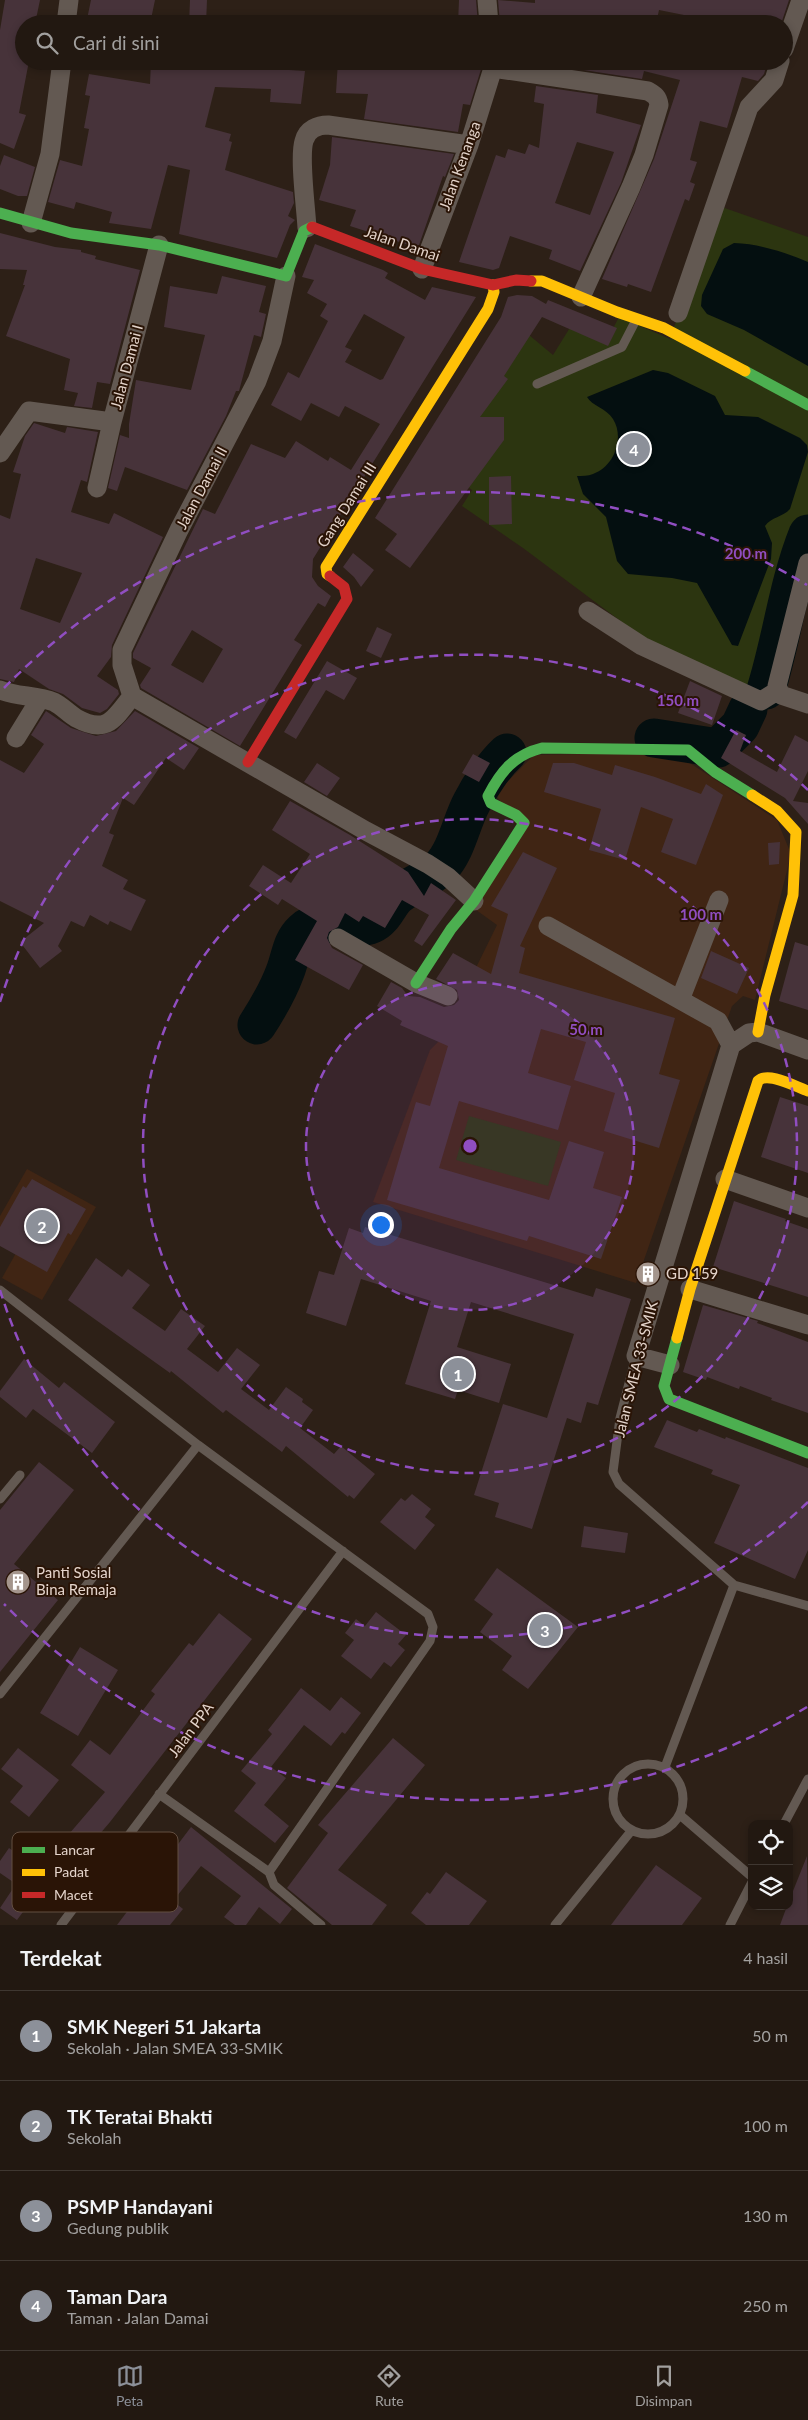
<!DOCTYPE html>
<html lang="id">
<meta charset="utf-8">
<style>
:root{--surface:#221811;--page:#2e251f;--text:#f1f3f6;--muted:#a2a09f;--line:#3f3731;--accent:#8c9099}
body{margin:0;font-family:Lato,sans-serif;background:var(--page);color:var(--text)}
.controls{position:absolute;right:15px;bottom:15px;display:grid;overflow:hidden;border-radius:10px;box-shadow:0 2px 8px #0003}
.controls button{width:45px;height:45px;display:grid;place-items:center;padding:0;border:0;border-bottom:1px solid var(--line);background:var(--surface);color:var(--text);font:25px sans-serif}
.you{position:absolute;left:380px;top:1224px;width:18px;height:18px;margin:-12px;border:4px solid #fff;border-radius:50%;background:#1a73e8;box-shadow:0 0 0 8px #1a73e833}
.badge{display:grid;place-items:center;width:32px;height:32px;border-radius:50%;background:var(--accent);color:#fff;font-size:16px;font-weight:700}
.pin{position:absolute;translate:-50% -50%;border:2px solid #fff;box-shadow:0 1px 5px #0006}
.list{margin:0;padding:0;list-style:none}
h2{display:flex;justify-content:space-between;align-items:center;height:65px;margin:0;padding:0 20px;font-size:21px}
h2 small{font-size:16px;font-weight:400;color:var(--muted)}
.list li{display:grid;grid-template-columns:32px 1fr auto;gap:15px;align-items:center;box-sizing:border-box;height:90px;padding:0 20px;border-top:1px solid var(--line)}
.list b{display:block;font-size:19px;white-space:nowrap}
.list p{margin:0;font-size:16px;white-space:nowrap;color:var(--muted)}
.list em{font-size:16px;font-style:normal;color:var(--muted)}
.icon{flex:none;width:28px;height:28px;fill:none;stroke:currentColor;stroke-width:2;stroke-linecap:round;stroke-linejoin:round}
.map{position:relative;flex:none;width:808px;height:1925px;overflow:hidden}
.search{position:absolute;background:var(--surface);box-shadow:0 2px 8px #0003;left:15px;right:15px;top:15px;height:55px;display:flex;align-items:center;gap:12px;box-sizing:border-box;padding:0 18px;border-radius:28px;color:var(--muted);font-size:19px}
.sheet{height:425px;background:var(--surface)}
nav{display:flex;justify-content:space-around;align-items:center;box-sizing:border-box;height:70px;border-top:1px solid var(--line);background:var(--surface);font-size:14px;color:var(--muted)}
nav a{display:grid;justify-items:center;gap:2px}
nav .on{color:var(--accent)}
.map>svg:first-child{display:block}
.built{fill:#402514}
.green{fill:#2c3510}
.water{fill:#040f10}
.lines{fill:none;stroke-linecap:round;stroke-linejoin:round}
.river{stroke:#040f10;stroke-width:39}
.building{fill:#47333a;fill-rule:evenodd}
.lane{stroke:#635952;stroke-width:9}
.street{stroke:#635952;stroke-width:19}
.fast{stroke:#4caf50;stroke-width:11}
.slow{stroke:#ffc107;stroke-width:11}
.jam{stroke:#c62828;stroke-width:11}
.ring{fill:none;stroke:#904ec1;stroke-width:2.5;stroke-dasharray:9 6}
.labels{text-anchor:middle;stroke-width:4;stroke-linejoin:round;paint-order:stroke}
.street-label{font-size:15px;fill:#e4d4cb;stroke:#2a1406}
.poi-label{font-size:15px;fill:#e4d4cb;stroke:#2a1406;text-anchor:start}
.key{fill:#2a1406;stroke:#624e41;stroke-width:1}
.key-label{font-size:14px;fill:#e4d4cb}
.centre{fill:#904ec1;stroke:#2a1406;stroke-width:2.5}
.ring-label{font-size:15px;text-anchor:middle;font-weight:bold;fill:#904ec1;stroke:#2a1406;stroke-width:4;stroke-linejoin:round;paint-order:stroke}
</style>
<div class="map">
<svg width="808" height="1925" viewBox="0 0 808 1925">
<rect width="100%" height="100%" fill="#2d2017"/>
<path class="built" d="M 673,752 L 777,820 L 791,854 L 755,1000 L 743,996 L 732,1006 L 636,1283 L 373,1202 L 430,1050 L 441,1039 L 497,925 L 472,907 L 523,833 L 495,794 L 534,755 Z
M 27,1169 L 96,1207 L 42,1300 L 2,1278 L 20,1246 L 0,1235 L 0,1216 Z"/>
<path class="green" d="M 716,205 L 808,237 L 808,524 L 793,562 L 763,686 L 753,690 L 646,640 L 523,548 L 462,506 L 472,490 L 448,471 L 471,426 L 529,335 L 553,355 L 571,326 L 607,340 L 619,317 L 670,339 Z
M 469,1116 L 561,1142 L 548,1186 L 456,1160 Z"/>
<path class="water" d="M 734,243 C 760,244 784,252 808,262 L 808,366 L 744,330 L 707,314 L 701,306 L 702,295 L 723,249 Z
M 653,370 L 668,373 L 715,396 L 725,415 L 758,417 L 800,438 L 807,445 L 808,452 L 790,509 C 783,517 771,517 765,526 L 772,543 L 771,559 L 738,646 L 732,645 L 697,583 L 672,578 L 628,574 L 617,561 L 606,517 L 583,494 L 577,476 C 582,476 588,476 593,474 C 614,467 625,438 613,419 C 606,408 592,406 587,397 Z"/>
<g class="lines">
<path class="river" d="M 766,690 C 782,639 788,584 808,534
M 654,738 L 718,748 L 740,726 L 748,709
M 257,1025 C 268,1008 278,991 285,972 C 291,957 291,942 303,931 C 323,912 350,934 372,924 C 384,919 388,904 397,896 C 411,884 428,880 441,867 C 457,850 461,822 472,802 C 480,786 494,765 507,753"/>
</g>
<path class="building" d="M 5,0 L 40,0 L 35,24 L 24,24 L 24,61 L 29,61 L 19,113 L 26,115 L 14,149 L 0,143 L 0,30 Z
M 91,0 L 155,0 L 150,24 L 86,24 Z
M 190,0 L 207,0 L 206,24 L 189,24 Z
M 459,0 L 476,0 L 478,24 L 458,24 Z
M 498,0 L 535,3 L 535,0 L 789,0 L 781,24 L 762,24 L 746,19 L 744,24 L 692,24 L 694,17 L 659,10 L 656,24 L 500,24 Z
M 151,61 L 305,71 L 301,104 L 270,102 L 271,89 L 215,87 L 205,127 L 231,134 L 229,141 L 232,142 L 225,170 L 293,192 L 294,203 L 288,216 L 295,220 L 290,225 L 277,258 L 179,234 L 190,170 L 168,165 L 151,229 L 109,223 L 112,212 L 76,202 L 74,209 L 48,202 L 60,160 L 82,166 L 89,129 L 84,128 L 90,96 L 85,95 L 89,74 L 150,84 Z
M 338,61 L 482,61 L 482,66 L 470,105 L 463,104 L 458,132 L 364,119 L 368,94 L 336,93 Z
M 538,61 L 684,61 L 705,67 L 706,61 L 768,61 L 764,74 L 758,81 L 742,77 L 727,128 L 700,121 L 690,160 L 697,162 L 690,182 L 695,184 L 689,201 L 685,199 L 651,292 L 628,284 L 627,287 L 602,279 L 654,159 L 680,80 L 644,71 L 642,79 L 538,63 Z
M 536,86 L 598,95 L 596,113 L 641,125 L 621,183 L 580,271 L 549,259 L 552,250 L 510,236 L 499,268 L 493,270 L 459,262 L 496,155 L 505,158 L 508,149 L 525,154 L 529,144 L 539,148 L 544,104 L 534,102 ZM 577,142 L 614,152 L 590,215 L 555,203 Z
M 332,137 L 454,154 L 445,177 L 443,176 L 418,248 L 350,226 L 356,210 L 319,200 L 330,165 Z
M 4,155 L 35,167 L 27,196 L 18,196 L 0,189 L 0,166 Z
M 0,233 L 55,247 L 81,250 L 81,252 L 96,256 L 95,259 L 140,270 L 110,384 L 97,382 L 92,408 L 74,406 L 78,393 L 64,390 L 70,359 L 6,336 L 25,285 L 23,285 L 27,270 L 0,269 Z
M 315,244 L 383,270 L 388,273 L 385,278 L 425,300 L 432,287 L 476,297 L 313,559 L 312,577 L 318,586 L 331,596 L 325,607 L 318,603 L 294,640 L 302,645 L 240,746 L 141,688 L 140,685 L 151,668 L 133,658 L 133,653 L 203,509 L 215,514 L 251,444 L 285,458 L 296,441 L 328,461 L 330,457 L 351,470 L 380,424 L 345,406 L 339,417 L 311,403 L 301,421 L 271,405 L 288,372 L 299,378 L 328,321 L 320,316 L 327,304 L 307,293 L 314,280 L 302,277 ZM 364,314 L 405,337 L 383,379 L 380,380 L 345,362 L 352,350 L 345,347 ZM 192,630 L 223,649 L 203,683 L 171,665 Z
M 222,276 L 266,286 L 259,312 L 266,314 L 261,337 L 254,335 L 239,391 L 236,391 L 226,416 L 187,490 L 125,467 L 117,491 L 108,488 L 120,435 L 129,438 L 129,424 L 136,380 L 191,390 L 205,335 L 164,327 L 170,286 L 217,294 Z
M 517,295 L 532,296 L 546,304 L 548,300 L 617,328 L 608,346 L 542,317 L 504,376 L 508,379 L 480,417 L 504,417 L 504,440 L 410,568 L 385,550 L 397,534 L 375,518 L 501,317 L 508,297 Z
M 34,423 L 65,433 L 67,427 L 98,432 L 87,482 L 81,480 L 71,512 L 109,524 L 114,513 L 163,537 L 112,645 L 111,657 L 97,676 L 118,690 L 119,694 L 107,709 L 100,713 L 82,708 L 63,694 L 49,689 L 19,669 L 14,682 L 0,679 L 0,515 L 10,519 L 21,474 L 13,472 L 25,436 ZM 36,558 L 82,573 L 60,623 L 20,609 Z
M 511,476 L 512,524 L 489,525 L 489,477 Z
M 353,553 L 374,570 L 361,587 L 354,577 L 343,567 Z
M 377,627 L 392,634 L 381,658 L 366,651 Z
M 327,661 L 357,678 L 344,700 L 326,690 L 296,739 L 284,732 Z
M 690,681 L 722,696 L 712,725 L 678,713 Z
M 46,711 L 71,728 L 96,736 L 116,731 L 135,711 L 199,748 L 184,770 L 166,758 L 134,805 L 123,798 L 109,833 L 114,835 L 102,866 L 128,880 L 123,889 L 146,900 L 131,931 L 110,921 L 108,925 L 90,915 L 84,927 L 71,921 L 58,946 L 62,951 L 40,968 L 20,942 L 44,923 L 0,901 L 0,760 L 24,773 L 44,744 L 31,735 Z
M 736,730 L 746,735 L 740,751 L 777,772 L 795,735 L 808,742 L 808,771 L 793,801 L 808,803 L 808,824 L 785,798 L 721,758 Z
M 473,754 L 490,763 L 479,782 L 462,773 Z
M 317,763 L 340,778 L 327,796 L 304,782 Z
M 553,763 L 574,763 L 612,775 L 615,765 L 655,777 L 701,794 L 706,784 L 723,795 L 696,865 L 661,852 L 673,819 L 641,807 L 625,860 L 589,850 L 601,809 L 544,792 Z
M 290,801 L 350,835 L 408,872 L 424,896 L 431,883 L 456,900 L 422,946 L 414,941 L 429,915 L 402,900 L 385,928 L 363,916 L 359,922 L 345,913 L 338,927 L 329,932 L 327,938 L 332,948 L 363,965 L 349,990 L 295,960 L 317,921 L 282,899 L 278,905 L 249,886 L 263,865 L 291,883 L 310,854 L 272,830 Z
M 780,842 L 779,864 L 769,865 L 768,843 Z
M 523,852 L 557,868 L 520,946 L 525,948 L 519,973 L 675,1018 L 659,1074 L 680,1080 L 659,1148 L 604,1131 L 615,1093 L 574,1080 L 586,1042 L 541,1029 L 528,1073 L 571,1086 L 558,1130 L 459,1101 L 439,1168 L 549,1200 L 569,1141 L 604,1152 L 593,1188 L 622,1197 L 601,1259 L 529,1236 L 527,1241 L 387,1200 L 416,1102 L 430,1106 L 448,1046 L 400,1025 L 402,1021 L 377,1006 L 391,982 L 402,988 L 408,996 L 420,997 L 444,1007 L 454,1005 L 459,1000 L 457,990 L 436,979 L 453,953 L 491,974 L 508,914 L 491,906 Z
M 795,942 L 808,946 L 808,1010 L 779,1001 Z
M 711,951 L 749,968 L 737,994 L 701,978 Z
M 780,1097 L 808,1106 L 808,1173 L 761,1157 Z
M 32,1179 L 86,1209 L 71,1235 L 68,1233 L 47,1272 L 0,1246 L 0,1227 L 23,1186 L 26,1188 Z
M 734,1201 L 786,1219 L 785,1221 L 808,1229 L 808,1297 L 713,1267 Z
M 365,1227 L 593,1297 L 596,1288 L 631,1299 L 598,1405 L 587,1402 L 581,1423 L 567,1418 L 532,1529 L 495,1517 L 499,1503 L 474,1495 L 503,1404 L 547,1418 L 574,1334 L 471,1302 L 457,1347 L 511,1364 L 499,1403 L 458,1390 L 455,1399 L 405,1384 L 431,1301 L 361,1279 L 346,1326 L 306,1313 L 319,1271 L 334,1275 L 349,1228 L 363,1233 Z
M 96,1258 L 122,1277 L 128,1269 L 150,1285 L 132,1308 L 165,1331 L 181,1309 L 205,1326 L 187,1349 L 218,1372 L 237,1348 L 260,1365 L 241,1389 L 269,1410 L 286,1387 L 303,1399 L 302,1402 L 313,1410 L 300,1428 L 334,1454 L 341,1446 L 375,1474 L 354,1499 L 349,1495 L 348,1497 L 286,1446 L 282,1452 L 226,1410 L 223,1413 L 171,1371 L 170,1373 L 68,1300 Z
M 703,1305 L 758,1321 L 757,1323 L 808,1342 L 808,1413 L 771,1400 L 772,1398 L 740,1386 L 739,1389 L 707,1377 L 706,1380 L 683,1372 Z
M 24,1359 L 59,1388 L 64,1382 L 115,1422 L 92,1453 L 33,1409 L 26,1418 L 0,1397 L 0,1391 Z
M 667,1420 L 697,1432 L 699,1429 L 725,1439 L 726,1437 L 808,1468 L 808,1550 L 795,1579 L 714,1543 L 740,1485 L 711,1474 L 713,1470 L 654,1447 Z
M 39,1462 L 74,1490 L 14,1564 L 58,1600 L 0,1672 L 0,1510 Z
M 412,1494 L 431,1509 L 425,1517 L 435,1525 L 415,1550 L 380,1522 L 401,1498 L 405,1501 Z
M 584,1526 L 628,1533 L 625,1553 L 581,1547 Z
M 497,1568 L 578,1627 L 528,1689 L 502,1670 L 512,1656 L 480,1632 L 493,1614 L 474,1600 Z
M 376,1612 L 406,1635 L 398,1644 L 405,1650 L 391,1667 L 384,1662 L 371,1679 L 341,1656 L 354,1640 L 345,1633 L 356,1619 L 365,1626 Z
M 219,1613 L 252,1639 L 110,1822 L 75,1863 L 57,1848 L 105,1792 L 71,1765 L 90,1740 L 110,1755 L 155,1694 L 151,1691 L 189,1643 L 193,1646 Z
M 80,1647 L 118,1670 L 78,1736 L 40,1713 Z
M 301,1688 L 330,1711 L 341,1697 L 361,1713 L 345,1734 L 342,1732 L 331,1746 L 304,1725 L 271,1767 L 286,1778 L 264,1805 L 289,1826 L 275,1843 L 234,1811 L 256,1783 L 241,1771 L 272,1734 L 268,1730 Z
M 393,1738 L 425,1765 L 338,1870 L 387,1905 L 372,1925 L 332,1925 L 287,1888 L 328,1833 L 318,1825 Z
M 18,1748 L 59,1780 L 29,1817 L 10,1802 L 23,1786 L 1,1769 Z
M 191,1827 L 292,1909 L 280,1924 L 259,1907 L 246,1925 L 235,1925 L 224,1917 L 241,1896 L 201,1866 L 173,1901 L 183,1909 L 170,1925 L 117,1925 Z
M 9,1848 L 49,1877 L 17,1920 L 0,1908 L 16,1884 L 0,1873 L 0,1861 Z
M 807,1856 L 808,1925 L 780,1925 L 787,1906 L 789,1906 L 789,1901 Z
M 656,1865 L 702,1898 L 682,1925 L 611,1925 Z
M 446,1872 L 487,1901 L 469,1925 L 426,1925 L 411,1913 L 427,1892 L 430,1894 Z"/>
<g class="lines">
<path class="lane" d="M 537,384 L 622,347 L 636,320
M 0,1290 L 198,1445 L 428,1614 L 433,1627 L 430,1641 L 269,1872 L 274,1885 L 321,1925
M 636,1356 L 620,1418 L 613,1472 L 619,1484 L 734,1585
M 0,1499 L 20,1475
M 0,1694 L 198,1445
M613 1799a35 35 0 1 1 70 0a35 35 0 1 1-70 0Z
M 665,1767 L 734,1585 L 808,1606
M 159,1794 L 269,1872
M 680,1815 L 752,1877
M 784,1824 L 808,1779
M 61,1925 L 343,1551
M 555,1925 L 632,1830
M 730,1925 L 752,1882"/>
<path class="street" d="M 487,0 L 489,24
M 66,24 L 69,0
M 784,49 L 801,0
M 493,68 L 648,91 C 655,95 658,97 659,105 L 644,155 L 631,187 L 581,297
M 31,223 L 50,154 L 62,61
M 307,228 C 306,208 299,157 304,141 C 307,129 318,125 328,125 L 469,145
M 422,269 L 469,145 L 493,68 L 493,61
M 678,313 L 749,107 L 774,80 L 780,61
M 0,453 L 29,411 L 112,422 L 159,245
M 97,488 L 112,422
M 808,563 L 777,686 L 781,695 L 808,704
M 588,611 L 642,646 L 761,701 L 777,691
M 0,690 C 17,697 37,695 54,702 C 62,706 68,713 76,718 C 107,735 114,719 132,696
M 132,696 L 122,665 L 122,650 L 179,530 L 257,381 L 272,341 L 286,276
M 132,696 L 366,831 L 428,864 L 448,877 L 474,901
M 16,738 L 40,699
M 548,926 L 718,1021 L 731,1045
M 338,938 L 416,983 L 448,996
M 680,1000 L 719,900
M 725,1179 L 808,1208
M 690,1289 L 808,1325
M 670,1365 L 636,1356 L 731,1045 L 749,1033 L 758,1032 L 808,1050"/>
<path class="fast" d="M 0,213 L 71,233 L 159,245 L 286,276 L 304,231 L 312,227
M 745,371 L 808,405
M 416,983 L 451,929 L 474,901 L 524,823 L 516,815 L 491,803 L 488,796 C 501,771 514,755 542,748 L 688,750 L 715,772 L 752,795
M 677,1338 L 664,1386 L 669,1399 L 808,1453"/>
<path class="slow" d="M 531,281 L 542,281 L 617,312 L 664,328 L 745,371
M 330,576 L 327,574 L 326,567 L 488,309 L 494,292 L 493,285
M 752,795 L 777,811 L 796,832 L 793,895 L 765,995 L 758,1032
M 677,1338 L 690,1289 L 758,1081 C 768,1071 796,1087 808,1091"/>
<path class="jam" d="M 312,227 L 422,269 L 493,285 L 516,280 L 531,281
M 248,762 L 347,599 L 344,587 L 330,576"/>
</g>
<circle cx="470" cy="1146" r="164" fill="#904ec1" fill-opacity=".12"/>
<g class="ring">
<circle cx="470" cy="1146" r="164"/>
<circle cx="470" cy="1146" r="327"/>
<path d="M808 1502A491 491 0 0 1 0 1290M0 1002A491 491 0 0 1 808 790"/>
<path d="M807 1707A654 654 0 0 1 4 1604M4 688A654 654 0 0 1 807 585"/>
</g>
<defs>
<symbol id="building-disc" viewBox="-11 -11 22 22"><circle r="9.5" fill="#a4958c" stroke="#2a1406"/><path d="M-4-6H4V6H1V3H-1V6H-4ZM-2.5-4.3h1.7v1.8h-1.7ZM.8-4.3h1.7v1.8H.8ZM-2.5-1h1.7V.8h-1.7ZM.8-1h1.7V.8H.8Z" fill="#fff"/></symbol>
</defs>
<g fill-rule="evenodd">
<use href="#building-disc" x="634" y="1260" width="28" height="28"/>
<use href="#building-disc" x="4" y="1568" width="28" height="28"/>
</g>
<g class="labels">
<g class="street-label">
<text transform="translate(460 166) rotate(-70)" y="5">Jalan Kenanga</text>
<text transform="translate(402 244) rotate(19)" y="5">Jalan Damai</text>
<text transform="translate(127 367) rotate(-75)" y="5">Jalan Damai I</text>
<text transform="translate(202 488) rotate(-62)" y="5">Jalan Damai II</text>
<text transform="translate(347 505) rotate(-58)" y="5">Gang Damai III</text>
<text transform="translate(636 1369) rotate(-76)" y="5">Jalan SMEA 33-SMIK</text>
<text transform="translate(191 1730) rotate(-53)" y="5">Jalan PPA</text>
</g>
<g class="poi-label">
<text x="666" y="1279">GD 159</text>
<text x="36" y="1578">Panti Sosial<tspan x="36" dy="17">Bina Remaja</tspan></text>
</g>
</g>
<rect x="12" y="1832" width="166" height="80" rx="8" class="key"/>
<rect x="22" y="1847" width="23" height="6" fill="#4caf50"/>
<rect x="22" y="1869" width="23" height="7" fill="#ffc107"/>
<rect x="22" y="1892" width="23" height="6" fill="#c62828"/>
<g class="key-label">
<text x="54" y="1855">Lancar</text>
<text x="54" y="1877">Padat</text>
<text x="54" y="1900">Macet</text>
</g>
<circle cx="470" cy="1146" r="8" class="centre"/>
<g class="ring-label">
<text x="746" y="559">200 m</text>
<text x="678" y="706">150 m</text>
<text x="701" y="920">100 m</text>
<text x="586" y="1035">50 m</text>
</g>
</svg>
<div class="controls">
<button><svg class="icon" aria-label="locate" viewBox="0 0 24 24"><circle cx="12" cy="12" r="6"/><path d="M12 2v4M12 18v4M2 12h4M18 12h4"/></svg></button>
<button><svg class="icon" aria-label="layers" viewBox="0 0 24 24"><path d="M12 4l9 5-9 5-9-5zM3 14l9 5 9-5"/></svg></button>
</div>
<div class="you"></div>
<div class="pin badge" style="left:458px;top:1374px">1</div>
<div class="pin badge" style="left:42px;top:1226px">2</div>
<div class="pin badge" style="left:545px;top:1630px">3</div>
<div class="pin badge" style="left:634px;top:449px">4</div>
<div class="search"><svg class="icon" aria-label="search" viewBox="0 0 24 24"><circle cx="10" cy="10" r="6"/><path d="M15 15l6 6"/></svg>Cari di sini</div>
</div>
<section class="sheet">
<h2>Terdekat<small>4 hasil</small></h2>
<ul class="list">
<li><span class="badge">1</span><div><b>SMK Negeri 51 Jakarta</b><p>Sekolah · Jalan SMEA 33-SMIK</p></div><em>50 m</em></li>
<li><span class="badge">2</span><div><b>TK Teratai Bhakti</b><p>Sekolah</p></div><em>100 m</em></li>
<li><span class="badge">3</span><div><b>PSMP Handayani</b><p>Gedung publik</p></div><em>130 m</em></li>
<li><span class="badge">4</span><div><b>Taman Dara</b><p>Taman · Jalan Damai</p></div><em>250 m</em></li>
</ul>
</section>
<nav>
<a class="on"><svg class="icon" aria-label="map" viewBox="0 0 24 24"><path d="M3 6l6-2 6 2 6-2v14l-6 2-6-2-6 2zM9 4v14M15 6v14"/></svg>Peta</a>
<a><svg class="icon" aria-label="directions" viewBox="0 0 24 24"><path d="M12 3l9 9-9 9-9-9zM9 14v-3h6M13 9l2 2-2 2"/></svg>Rute</a>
<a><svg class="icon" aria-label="saved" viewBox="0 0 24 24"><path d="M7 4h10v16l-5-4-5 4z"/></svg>Disimpan</a>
</nav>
